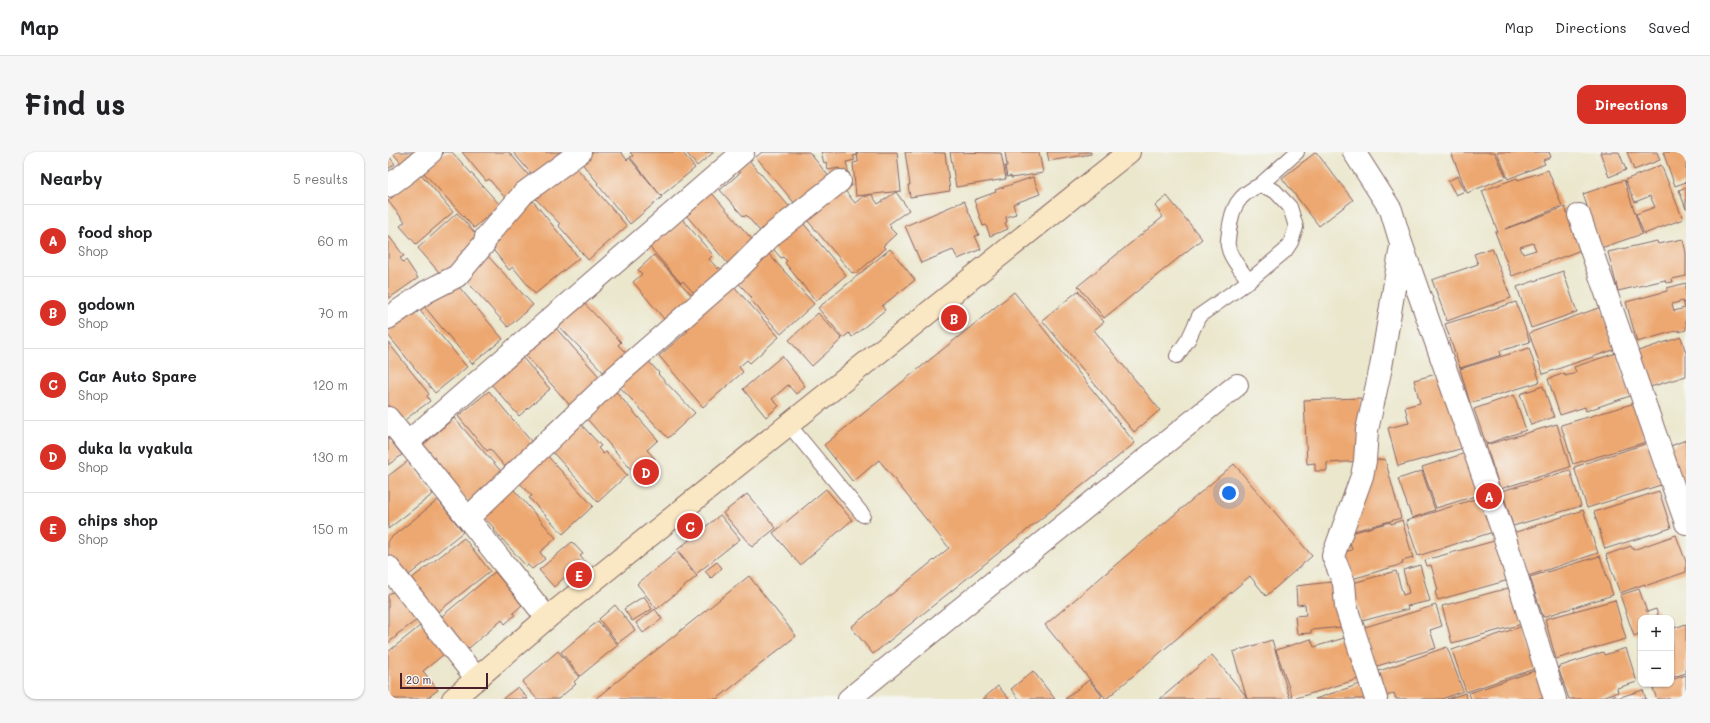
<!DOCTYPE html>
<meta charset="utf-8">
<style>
:root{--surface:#fff;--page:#f6f6f6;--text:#202124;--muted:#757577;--line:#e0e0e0;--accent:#d93025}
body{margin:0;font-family:Mali,sans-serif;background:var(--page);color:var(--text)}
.controls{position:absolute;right:12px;bottom:12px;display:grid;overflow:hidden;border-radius:8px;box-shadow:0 1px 3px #0004}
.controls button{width:36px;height:36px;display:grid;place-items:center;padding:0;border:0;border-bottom:1px solid var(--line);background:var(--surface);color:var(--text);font:20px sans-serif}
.scale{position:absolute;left:12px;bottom:10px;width:88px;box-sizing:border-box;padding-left:4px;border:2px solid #4a1f2b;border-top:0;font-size:11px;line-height:14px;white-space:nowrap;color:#4a1f2b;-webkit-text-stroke:3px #f6f6f2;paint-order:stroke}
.you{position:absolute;left:841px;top:341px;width:14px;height:14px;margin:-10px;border:3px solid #fff;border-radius:50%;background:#1a73e8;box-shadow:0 0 0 6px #1a73e833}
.badge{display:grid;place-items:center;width:26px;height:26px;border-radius:50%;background:var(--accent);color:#fff;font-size:13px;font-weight:700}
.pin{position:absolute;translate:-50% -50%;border:2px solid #fff;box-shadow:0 1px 4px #0006}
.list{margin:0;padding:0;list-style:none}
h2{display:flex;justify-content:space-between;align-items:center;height:52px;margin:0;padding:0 16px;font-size:17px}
h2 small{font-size:13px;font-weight:400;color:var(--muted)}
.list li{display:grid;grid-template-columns:26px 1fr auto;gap:12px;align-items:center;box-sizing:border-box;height:72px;padding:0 16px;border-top:1px solid var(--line)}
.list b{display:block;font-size:15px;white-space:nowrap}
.list p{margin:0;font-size:13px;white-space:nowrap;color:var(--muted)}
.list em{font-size:13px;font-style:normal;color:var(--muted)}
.map{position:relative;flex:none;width:1298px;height:547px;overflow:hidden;border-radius:12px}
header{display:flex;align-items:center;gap:24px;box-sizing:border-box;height:56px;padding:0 20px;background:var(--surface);border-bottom:1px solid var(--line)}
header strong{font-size:19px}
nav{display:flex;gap:22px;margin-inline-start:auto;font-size:14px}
.intro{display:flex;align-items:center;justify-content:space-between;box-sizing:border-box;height:96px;padding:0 24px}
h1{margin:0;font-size:28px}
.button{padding:10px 18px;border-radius:12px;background:var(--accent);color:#fff;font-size:14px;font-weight:700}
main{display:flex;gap:24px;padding:0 24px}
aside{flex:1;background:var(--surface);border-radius:12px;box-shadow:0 1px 3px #0004}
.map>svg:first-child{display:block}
.building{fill:#eda770;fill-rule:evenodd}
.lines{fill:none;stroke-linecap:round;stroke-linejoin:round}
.lane-casing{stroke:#826564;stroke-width:16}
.street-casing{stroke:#826564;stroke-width:24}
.secondary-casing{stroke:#826564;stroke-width:24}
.lane{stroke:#fff;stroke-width:14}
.street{stroke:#fff;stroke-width:22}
.secondary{stroke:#fae7c3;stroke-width:22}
</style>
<header>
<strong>Map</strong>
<nav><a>Map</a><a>Directions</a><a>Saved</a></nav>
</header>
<div class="intro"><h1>Find us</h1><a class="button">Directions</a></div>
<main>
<aside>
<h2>Nearby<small>5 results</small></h2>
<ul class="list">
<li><span class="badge">A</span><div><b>food shop</b><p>Shop</p></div><em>60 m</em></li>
<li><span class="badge">B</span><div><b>godown</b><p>Shop</p></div><em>70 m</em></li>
<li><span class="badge">C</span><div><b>Car Auto Spare</b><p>Shop</p></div><em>120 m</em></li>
<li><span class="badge">D</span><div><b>duka la vyakula</b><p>Shop</p></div><em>130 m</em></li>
<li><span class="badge">E</span><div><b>chips shop</b><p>Shop</p></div><em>150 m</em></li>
</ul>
</aside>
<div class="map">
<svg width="1298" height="547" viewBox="0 0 1298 547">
<rect width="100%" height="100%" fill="#f6f6f2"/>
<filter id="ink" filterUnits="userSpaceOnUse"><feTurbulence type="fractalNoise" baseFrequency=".025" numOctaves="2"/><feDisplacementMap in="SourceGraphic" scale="8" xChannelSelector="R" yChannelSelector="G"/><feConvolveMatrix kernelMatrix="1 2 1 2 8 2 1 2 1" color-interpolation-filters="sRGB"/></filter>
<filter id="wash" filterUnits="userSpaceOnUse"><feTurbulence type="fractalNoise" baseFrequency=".012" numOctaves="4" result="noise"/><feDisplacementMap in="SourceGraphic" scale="16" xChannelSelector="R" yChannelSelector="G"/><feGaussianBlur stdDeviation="0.9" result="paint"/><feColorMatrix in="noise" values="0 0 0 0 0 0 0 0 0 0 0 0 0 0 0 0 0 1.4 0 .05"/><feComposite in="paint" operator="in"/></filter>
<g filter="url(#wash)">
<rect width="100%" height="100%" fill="#ebe7cd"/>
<g id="blocks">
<path class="building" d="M 4,0 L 29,0 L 14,12 Z
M 57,0 L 64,0 L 112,53 L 86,76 L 35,20 Z
M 74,0 L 121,0 L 142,25 L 118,47 L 101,27 L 98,29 Z
M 125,0 L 176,0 L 146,25 Z
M 202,0 L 233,0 L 239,8 L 241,6 L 274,45 L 242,72 L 209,32 L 210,31 L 192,9 Z
M 242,0 L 294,0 L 307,16 L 273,44 L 242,5 L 245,4 Z
M 298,0 L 326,0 L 309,14 Z
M 374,0 L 421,0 L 447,32 L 413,59 L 368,5 Z
M 433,0 L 468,0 L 469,3 L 465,4 L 467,8 L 458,10 L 464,34 L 456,36 L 451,16 L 440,18 L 438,10 L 436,11 Z
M 469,0 L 509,0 L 513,39 L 468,44 L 465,11 L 470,10 Z
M 517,0 L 557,1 L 562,39 L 522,45 L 520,33 L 522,33 Z
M 562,0 L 613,1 L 618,27 L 568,35 Z
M 617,0 L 651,0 L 655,21 L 623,26 L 623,24 L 619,25 L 617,14 L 619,14 Z
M 659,0 L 703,0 L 703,2 L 661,9 Z
M 928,0 L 965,48 L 931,74 L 894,26 Z
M 1063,0 L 1107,0 L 1118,25 L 1079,41 Z
M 1109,0 L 1161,0 L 1163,5 L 1155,8 L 1157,12 L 1120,27 Z
M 1212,0 L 1231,0 L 1238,18 L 1221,25 Z
M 1239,0 L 1269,0 L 1272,8 L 1246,18 Z
M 1275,0 L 1298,0 L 1298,30 L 1287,34 Z
M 0,3 L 7,12 L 0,17 Z
M 359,6 L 406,60 L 377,85 L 358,63 L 356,65 L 332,38 L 352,21 L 347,17 Z
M 186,13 L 239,74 L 200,108 L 171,74 L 172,72 L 146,45 Z
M 1273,13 L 1295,67 L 1256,82 L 1248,62 L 1267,55 L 1262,44 L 1247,50 L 1237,28 Z
M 1160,18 L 1174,54 L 1117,77 L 1177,55 L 1193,98 L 1124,124 L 1107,80 L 1110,80 L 1094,39 L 1129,26 L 1130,28 ZM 1145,91 L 1148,98 L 1135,102 L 1132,95 Z
M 32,21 L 65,60 L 28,92 L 12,74 L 17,70 L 0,49 Z
M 1070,24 L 1077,39 L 1068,43 L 1060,29 Z
M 645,25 L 652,42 L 625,52 L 628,62 L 618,65 L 619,70 L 617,71 L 620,77 L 602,84 L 598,73 L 595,74 L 586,48 L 608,40 L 607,38 Z
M 1236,28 L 1254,82 L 1213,96 L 1195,42 Z
M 451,31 L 467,51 L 477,43 L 478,45 L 483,42 L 490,52 L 508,40 L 521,58 L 501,72 L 503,75 L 502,76 L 508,82 L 495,94 L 497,96 L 468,122 L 466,120 L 464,121 L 414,62 Z
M 1298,35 L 1298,57 L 1291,38 Z
M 322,39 L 368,92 L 342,114 L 297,62 Z
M 779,44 L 814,87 L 716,166 L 690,134 L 775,65 L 767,54 Z
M 145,49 L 191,106 L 147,142 L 125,115 L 121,118 L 99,90 L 100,86 Z
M 576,49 L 591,83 L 587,84 L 593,97 L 570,107 L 565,98 L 533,111 L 517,74 Z
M 69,61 L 96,91 L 56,126 L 30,96 Z
M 290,62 L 325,103 L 321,107 L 330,117 L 331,115 L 338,123 L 311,147 L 295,129 L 293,131 L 257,90 Z
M 411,66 L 458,123 L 428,149 L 397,111 L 399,109 L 395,105 L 393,106 L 381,92 Z
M 0,83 L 16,104 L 12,106 L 15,110 L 18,108 L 30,126 L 0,147 Z
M 1295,87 L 1298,101 L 1298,124 L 1284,127 L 1285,130 L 1278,131 L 1277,128 L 1230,139 L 1220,100 L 1269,89 L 1270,92 Z
M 1104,96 L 1123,146 L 1059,169 L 1044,128 L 1090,112 L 1086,102 Z
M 376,97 L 426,152 L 393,182 L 362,147 L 364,146 L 345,125 Z
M 502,97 L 527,128 L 494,154 L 497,158 L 464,185 L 461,181 L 455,186 L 430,156 Z
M 98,102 L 145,153 L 120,175 L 74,124 Z
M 266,103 L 309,149 L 282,174 L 245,130 L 254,122 L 250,118 Z
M 1175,119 L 1189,160 L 1143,176 L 1129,135 Z
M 65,128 L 115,187 L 84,212 L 35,153 Z
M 342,130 L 391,185 L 362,211 L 359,208 L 351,215 L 355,220 L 315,255 L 271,204 L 300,179 L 297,176 Z
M 1298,131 L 1298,178 L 1291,180 L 1291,178 L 1249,190 L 1238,150 L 1279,139 L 1279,136 ZM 1295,149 L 1297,156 L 1286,159 L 1284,152 Z
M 690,139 L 716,170 L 706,178 L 772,258 L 746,280 L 654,168 Z
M 626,140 L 747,291 L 485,502 L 463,475 L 561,396 L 491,308 L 465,330 L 436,293 Z
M 194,149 L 233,190 L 230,193 L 242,205 L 220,225 L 169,172 Z
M 1128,150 L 1142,190 L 1112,199 L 1113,203 L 1072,216 L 1057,172 Z
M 29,155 L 79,215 L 47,241 L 0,183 L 0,179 Z
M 1213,155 L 1228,197 L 1155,222 L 1141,181 Z
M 430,161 L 454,187 L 424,214 L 401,188 Z
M 165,173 L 217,231 L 186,258 L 135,200 Z
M 1293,185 L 1298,201 L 1298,224 L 1262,235 L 1250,199 Z
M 0,190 L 41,242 L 39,244 L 42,249 L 10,273 L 0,260 Z
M 1141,196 L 1152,230 L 1082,251 L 1072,217 Z
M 1228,201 L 1242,244 L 1198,259 L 1197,255 L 1172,263 L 1160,227 L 1177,221 L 1177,224 L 1185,222 L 1188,220 L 1186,215 Z
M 256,204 L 271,221 L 270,222 L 307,261 L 280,286 L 228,231 Z
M 394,204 L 417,234 L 408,242 L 400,233 L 384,247 L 391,254 L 378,265 L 355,237 Z
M 134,205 L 162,237 L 131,264 L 103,232 Z
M 1052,221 L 1079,295 L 1010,314 L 1000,276 L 1021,271 L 1017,255 L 1032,251 L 1026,228 Z
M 223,234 L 270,288 L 259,298 L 267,307 L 248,323 L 193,260 Z
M 1155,234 L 1166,265 L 1143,273 L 1132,242 Z
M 101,239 L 147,294 L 119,317 L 102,297 L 99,299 L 70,264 Z
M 1126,243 L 1138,278 L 1098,292 L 1086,257 Z
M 973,246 L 975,309 L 939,311 L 939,319 L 927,319 L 927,311 L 919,312 L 916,248 Z
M 1247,251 L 1258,290 L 1185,312 L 1173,273 Z
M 66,266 L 119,326 L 81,350 L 34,294 Z
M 188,267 L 213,294 L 210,296 L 215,302 L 218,300 L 239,323 L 210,350 L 159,294 Z
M 1169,272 L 1182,315 L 1112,337 L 1098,293 Z
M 0,285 L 14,303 L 0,313 Z
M 1298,288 L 1298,330 L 1293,332 L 1280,295 Z
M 1260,291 L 1273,333 L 1199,356 L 1186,315 Z
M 155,299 L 205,354 L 175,382 L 141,346 L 144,344 L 126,325 Z
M 1081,300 L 1094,342 L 1048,356 L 1034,315 Z
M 997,307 L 1013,366 L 966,379 L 960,369 L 981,309 Z
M 20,309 L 45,342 L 0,377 L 0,324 Z
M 846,312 L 924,404 L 878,444 L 862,424 L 718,547 L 657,473 Z
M 1182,318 L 1193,354 L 1125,374 L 1114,339 Z
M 1034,319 L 1047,358 L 1024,366 L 1010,327 Z
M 120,331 L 168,386 L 152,400 L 157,407 L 144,417 L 140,413 L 138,414 L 106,378 L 107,377 L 89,358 Z
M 438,337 L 464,368 L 412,413 L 385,381 Z
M 1271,339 L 1283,376 L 1217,397 L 1206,360 Z
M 359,342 L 388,376 L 364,395 L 335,361 Z
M 1096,344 L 1108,379 L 1030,404 L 1018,369 Z
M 50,348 L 75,380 L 16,427 L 0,407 L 0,388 Z
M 1195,358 L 1210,401 L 1140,424 L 1125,381 Z
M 332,363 L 352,387 L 308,422 L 289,398 Z
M 1014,368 L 1025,406 L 1014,409 L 1015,412 L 964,427 L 956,400 L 964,398 L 960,382 L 1002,370 L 1003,372 Z
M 1288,383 L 1298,410 L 1298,420 L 1257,434 L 1257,432 L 1232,441 L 1218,403 L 1243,394 L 1245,398 Z
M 76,386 L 102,419 L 41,467 L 15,433 Z
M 1110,388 L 1121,428 L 1050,448 L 1047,440 L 1050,438 L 1043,413 L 1039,414 L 1037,408 Z
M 184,390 L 195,402 L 192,404 L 198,411 L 180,426 L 178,424 L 166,435 L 151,418 Z
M 289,400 L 309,424 L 269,457 L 249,432 Z
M 1212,404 L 1225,443 L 1155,465 L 1142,425 Z
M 329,410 L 334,416 L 323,426 L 317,419 Z
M 1032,413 L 1042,449 L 1019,454 L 1020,457 L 974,469 L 969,450 L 963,452 L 958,433 L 1008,419 L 1015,443 L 1021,441 L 1015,418 Z
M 107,420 L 134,453 L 125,461 L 127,463 L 117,472 L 114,468 L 75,501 L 48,469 Z
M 361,424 L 408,484 L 329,547 L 207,547 Z
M 952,429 L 955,475 L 923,478 L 923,481 L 909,482 L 907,464 L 918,463 L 917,452 L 909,453 L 908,434 Z
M 1124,435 L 1134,472 L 1064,491 L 1054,454 Z
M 10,436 L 32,466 L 8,483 L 9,484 L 0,491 L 0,443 Z
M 1251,437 L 1259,460 L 1268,457 L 1271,466 L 1253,466 L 1253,481 L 1246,484 L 1232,443 Z
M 256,444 L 264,457 L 244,469 L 236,457 Z
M 1227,448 L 1238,487 L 1168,507 L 1157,467 Z
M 227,453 L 247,478 L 230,491 L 211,467 Z
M 1048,453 L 1054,474 L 1042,478 L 1048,496 L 986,515 L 974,476 Z
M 267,457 L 274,467 L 255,481 L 248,471 Z
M 210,469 L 230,493 L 192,524 L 173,500 Z
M 37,470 L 60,499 L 35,519 L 50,538 L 38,547 L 0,547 L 0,500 Z
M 1298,472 L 1298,521 L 1283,526 L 1283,477 Z
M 1135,474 L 1149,516 L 1078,540 L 1064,498 Z
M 963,484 L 977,525 L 905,547 L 888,498 L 923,487 L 926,495 Z
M 884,488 L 902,547 L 859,547 L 845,500 Z
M 1059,495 L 1075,539 L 1054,547 L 1008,547 L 1006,541 L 999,544 L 991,519 Z
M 1238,496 L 1249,530 L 1229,536 L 1230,540 L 1207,547 L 1181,547 L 1170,515 L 1215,500 L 1216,503 Z
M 170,499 L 191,525 L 186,530 L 188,532 L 170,547 L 149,547 L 134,530 Z
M 824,503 L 858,544 L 854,547 L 772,547 Z
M 1149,518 L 1159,547 L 1083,547 L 1081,541 Z
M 645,519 L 667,547 L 631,547 L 623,537 Z
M 1298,523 L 1298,547 L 1269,547 L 1264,534 L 1271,532 L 1283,532 L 1283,528 Z
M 701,528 L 714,544 L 711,547 L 677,547 Z
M 975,531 L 980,547 L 927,547 Z
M 610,534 L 621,547 L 595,547 Z
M 130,535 L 140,547 L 114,547 Z
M 1255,538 L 1258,547 L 1217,547 L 1227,543 L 1229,546 Z
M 1077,541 L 1079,547 L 1059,547 Z"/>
</g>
</g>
<g filter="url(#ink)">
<use href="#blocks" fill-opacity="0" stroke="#826564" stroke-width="1"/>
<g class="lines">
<defs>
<path id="lane" d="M 872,33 L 909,0
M 789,204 L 801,186 L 811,164 L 861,129 L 897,99 L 903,90 L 908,75 L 902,55 L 887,39 L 872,33 C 850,43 844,55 841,79 C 841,83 839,90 840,94 C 842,106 854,119 861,129
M 401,273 L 475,363"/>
<path id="street" d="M 966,0 L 1003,58 L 1013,91 L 1115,380 L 1167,547
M 0,34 L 18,21 L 43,0
M 1191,63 L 1298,371
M 0,166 L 38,140 L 69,124 L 96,92 L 98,85 L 136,41 L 192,0
M 0,266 L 159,466
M 20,290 L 355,0
M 80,366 L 228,224 L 344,123 L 386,81 L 452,29
M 0,415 L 89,527
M 461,547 L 849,233
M 988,547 L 958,455 L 956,431 L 945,404 L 974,324 L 977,309 L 979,278 L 993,215 L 1013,94"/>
<path id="secondary" d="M 65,547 L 159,466 L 741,0"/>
</defs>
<use href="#lane" class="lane-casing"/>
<use href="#street" class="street-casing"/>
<use href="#secondary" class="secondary-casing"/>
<use href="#lane" class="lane"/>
<use href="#street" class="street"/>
<use href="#secondary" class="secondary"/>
</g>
</g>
</svg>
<div class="controls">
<button>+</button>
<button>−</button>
</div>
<div class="scale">20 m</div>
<div class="you"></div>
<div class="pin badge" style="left:1101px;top:344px">A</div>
<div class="pin badge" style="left:566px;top:166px">B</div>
<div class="pin badge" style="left:302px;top:374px">C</div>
<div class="pin badge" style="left:258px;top:320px">D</div>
<div class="pin badge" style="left:191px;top:423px">E</div>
</div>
</main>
